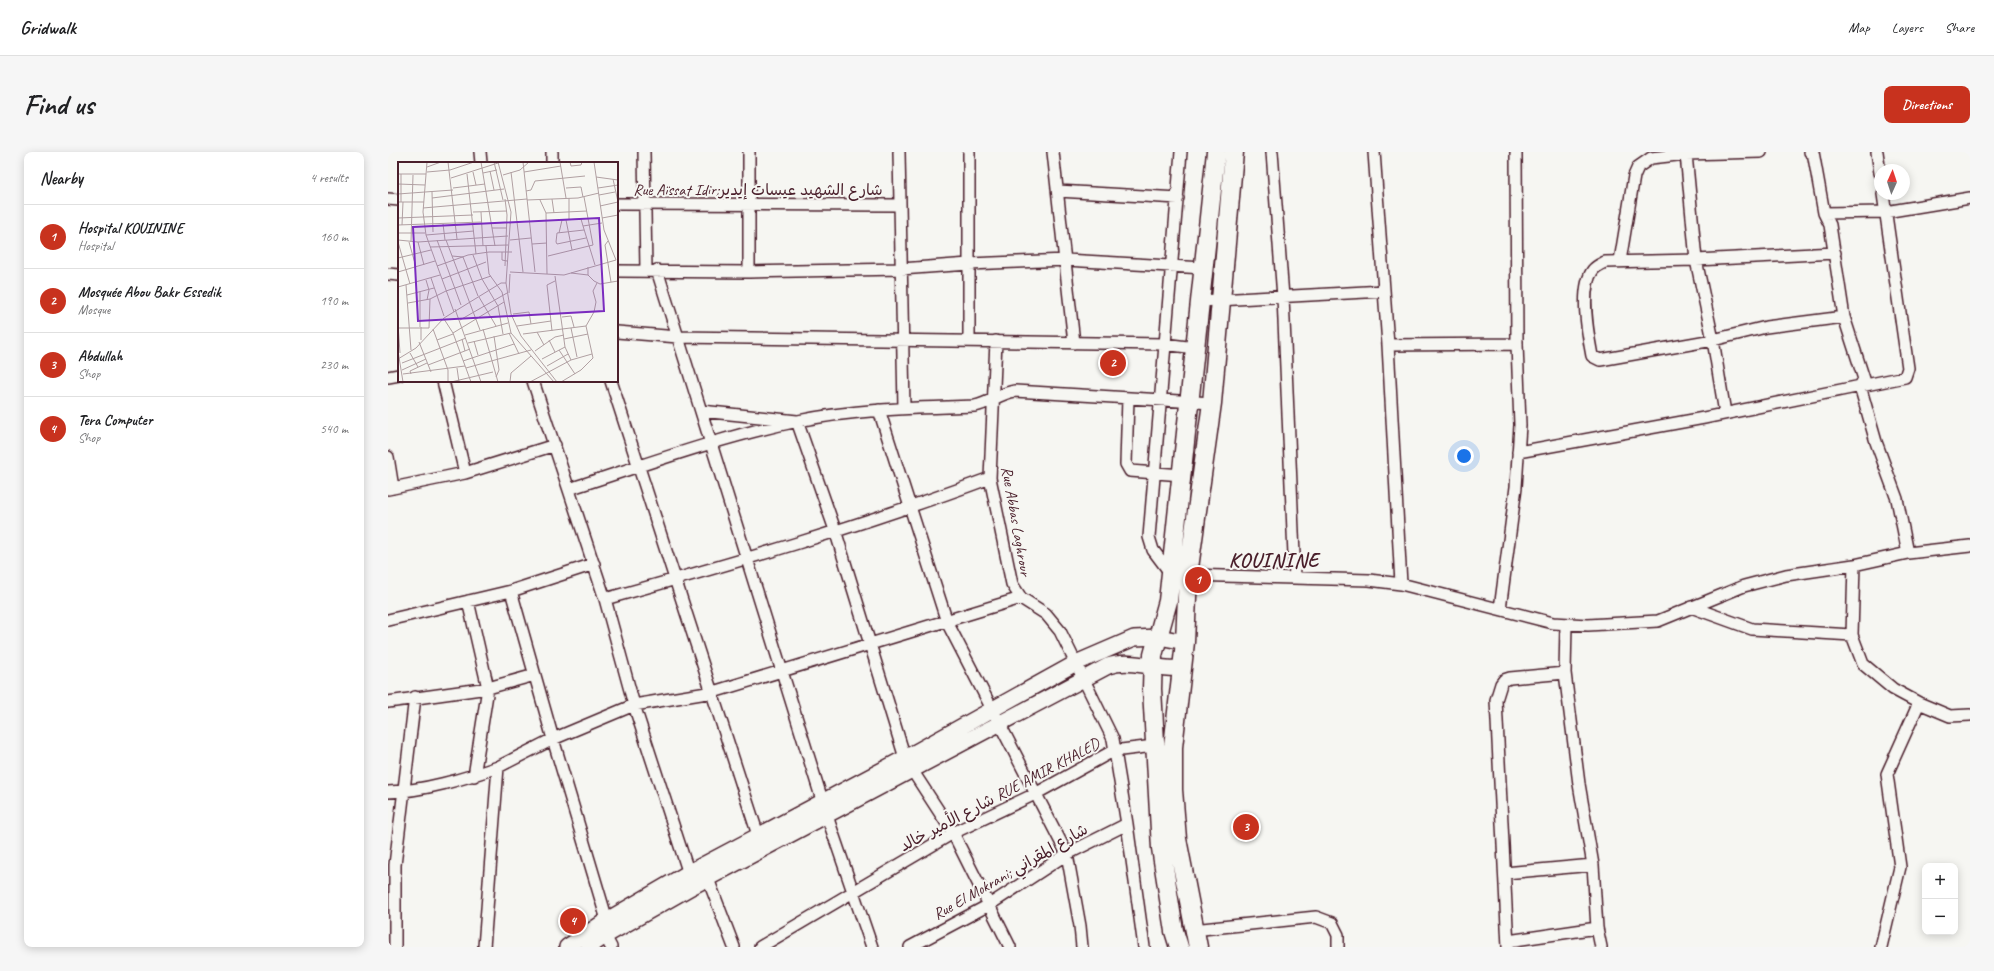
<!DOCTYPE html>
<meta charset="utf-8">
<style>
:root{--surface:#fff;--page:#f6f6f6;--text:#202124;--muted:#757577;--line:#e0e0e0;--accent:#c8321e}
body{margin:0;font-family:Caveat,"Playpen Sans Arabic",sans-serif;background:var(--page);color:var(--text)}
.controls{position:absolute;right:12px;bottom:12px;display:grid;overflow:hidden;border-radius:8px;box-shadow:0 2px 10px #0003}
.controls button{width:36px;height:36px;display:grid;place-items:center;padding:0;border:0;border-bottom:1px solid var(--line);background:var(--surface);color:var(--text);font:20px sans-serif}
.compass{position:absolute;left:1486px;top:12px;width:36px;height:36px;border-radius:50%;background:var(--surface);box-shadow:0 2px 10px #0003;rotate:3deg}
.you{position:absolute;left:1076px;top:304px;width:14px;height:14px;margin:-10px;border:3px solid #fff;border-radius:50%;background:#1a73e8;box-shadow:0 0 0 6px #1a73e833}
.badge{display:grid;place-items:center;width:26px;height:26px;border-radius:50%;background:var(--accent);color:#fff;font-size:13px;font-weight:700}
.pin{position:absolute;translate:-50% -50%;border:2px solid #fff;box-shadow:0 1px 4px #0006}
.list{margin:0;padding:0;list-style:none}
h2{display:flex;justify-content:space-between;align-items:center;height:52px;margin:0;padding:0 16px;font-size:17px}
h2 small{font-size:13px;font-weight:400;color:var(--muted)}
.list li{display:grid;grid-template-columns:26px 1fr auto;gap:12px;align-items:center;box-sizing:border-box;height:64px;padding:0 16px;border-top:1px solid var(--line)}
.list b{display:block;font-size:15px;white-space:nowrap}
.list p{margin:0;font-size:13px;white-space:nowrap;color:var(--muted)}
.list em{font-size:13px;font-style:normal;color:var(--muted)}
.map{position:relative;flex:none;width:1582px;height:795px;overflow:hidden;border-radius:8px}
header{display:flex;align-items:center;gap:24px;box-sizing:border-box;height:56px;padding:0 20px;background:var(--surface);border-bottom:1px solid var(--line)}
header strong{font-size:19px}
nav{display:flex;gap:22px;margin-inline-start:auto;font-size:14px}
.intro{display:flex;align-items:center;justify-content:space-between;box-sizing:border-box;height:96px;padding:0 24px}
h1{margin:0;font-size:28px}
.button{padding:10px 18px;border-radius:8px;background:var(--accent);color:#fff;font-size:14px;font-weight:700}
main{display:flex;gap:24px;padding:0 24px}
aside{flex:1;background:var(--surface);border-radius:8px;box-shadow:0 2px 10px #0003}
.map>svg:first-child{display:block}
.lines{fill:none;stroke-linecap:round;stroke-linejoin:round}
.minor-casing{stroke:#4a1f2b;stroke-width:14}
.secondary-casing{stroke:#4a1f2b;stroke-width:18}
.trunk-casing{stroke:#4a1f2b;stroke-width:21}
.minor{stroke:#f6f6f2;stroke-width:11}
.secondary{stroke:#f6f6f2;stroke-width:15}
.trunk{stroke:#f6f6f2;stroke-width:18}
.labels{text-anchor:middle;stroke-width:4;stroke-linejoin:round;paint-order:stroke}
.street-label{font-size:16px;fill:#4a1f2b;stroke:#f6f6f2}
.district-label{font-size:20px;font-weight:bold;letter-spacing:1px;fill:#4a1f2b;stroke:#f6f6f2}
.inset-road{fill:none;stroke:#b1a0a2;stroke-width:1}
.view{fill:#7b2cbf;fill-opacity:0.15;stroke:#7b2cbf;stroke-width:2}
.inset-edge{fill:none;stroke:#4a1f2b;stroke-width:2}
</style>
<header>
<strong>Gridwalk</strong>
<nav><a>Map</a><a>Layers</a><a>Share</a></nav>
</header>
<div class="intro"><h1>Find us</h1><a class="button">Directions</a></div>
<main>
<aside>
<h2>Nearby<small>4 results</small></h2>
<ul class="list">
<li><span class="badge">1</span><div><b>Hospital KOUININE</b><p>Hospital</p></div><em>160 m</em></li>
<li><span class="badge">2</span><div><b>Mosquée Abou Bakr Essedik</b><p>Mosque</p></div><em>190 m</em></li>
<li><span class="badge">3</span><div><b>Abdullah</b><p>Shop</p></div><em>230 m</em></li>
<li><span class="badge">4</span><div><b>Tera Computer</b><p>Shop</p></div><em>540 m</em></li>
</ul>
</aside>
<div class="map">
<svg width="1582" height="795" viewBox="0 0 1582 795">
<rect width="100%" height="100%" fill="#f6f6f2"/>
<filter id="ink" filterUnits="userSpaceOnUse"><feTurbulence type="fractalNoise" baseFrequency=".025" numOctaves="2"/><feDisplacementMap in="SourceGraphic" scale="8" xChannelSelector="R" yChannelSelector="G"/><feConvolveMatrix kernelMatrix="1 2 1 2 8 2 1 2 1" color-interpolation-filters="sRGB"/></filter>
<g filter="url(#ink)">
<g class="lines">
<defs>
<path id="minor" d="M 92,0 L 93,11
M 256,0 L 258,118
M 511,0 L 516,256
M 665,0 L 686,191
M 884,0 L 895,145 L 907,426
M 986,0 L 1000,193 L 1013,432
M 1422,0 L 1425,0 L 1436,61
M 1489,0 L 1492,21
M 1298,2 L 1308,108 L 1325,188 L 1337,261
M 164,11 L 164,0
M 670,39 L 790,46
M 0,47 L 11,48
M 229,52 L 512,53
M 1447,101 L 1308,108 L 1217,110 C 1213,112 1208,114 1205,118 C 1191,136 1200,183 1204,204 L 1212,208 L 1325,188 L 1378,175 L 1456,165
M 1232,109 L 1246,24 L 1250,15 L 1263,6 L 1298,2 L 1373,0
M 269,118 L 439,664 L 484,795
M 229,119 L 361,120 L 513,117 L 581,112 L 678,108 L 816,116
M 361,120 L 361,0
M 0,122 L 11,123
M 812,149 L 996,139
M 229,180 L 290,185 L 776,192 L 807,196
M 581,189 L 581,0
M 608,189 L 602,326 L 624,432 L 633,446 L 658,462 L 672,479 L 725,587 L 739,672 L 756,795
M 1000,193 L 1129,192
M 0,225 L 11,223
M 55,229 L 77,321
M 145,229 L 217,447 L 246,553 L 303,728
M 223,229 L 370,683
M 740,246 L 738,312 L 742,319 L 794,323
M 491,258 L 559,470 L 679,702 L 692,774 L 694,795
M 313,259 L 409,269 L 447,378 L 517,606
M 1130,300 L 1316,266 L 1517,225 L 1520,216 L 1495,42
M 0,305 L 5,336
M 0,337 L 77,321 L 167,293
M 181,337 C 256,313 332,285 410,269 C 468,257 527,256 587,254 C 602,251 612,241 627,239 L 824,251
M 1520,401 L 1509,347 L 1488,290 L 1472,234 L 1476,227 L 1456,165 L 1442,73 L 1436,61 L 1497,60 L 1582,46
M 1466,413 L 1464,483 L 1475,512 L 1505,537 L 1531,551 L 1562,564 L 1582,563
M 783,422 L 765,398 L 761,385 L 793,0
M 800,423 L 981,428 L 1013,432 L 1165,471 L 1200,473 L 1270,469 L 1356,434 L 1398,423 L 1466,413 L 1520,401 L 1582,394
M 123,439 L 165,587 L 219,768
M 217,447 C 347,411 476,373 602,326
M 80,449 L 100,536 L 86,624
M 1303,455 L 1364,477 L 1464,483
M 1112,457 L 1128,335 L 1132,273 L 1129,192 L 1128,0
M 0,468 L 123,439 L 206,412
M 1178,472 L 1177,521 L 1191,632 L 1205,713 L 1209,776 L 1213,795
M 0,550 L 100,536 L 147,523
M 524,618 L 565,681 L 622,795
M 0,640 C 36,639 75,627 110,615
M 317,719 L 346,795
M 1117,721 L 1205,713
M 805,778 L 928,765 L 944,771 L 950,783 L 950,795
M 217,784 L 223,795
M 1120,789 L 1209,776
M 7,795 L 7,713 L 27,545
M 96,795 L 110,615 L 165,587 L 246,553 L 325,540 L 633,446
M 372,795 L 565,681 L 647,642 L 725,599 L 766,594
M 522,795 L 601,753 L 679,702 L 739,672
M 1120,795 L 1108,548 L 1113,532 L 1116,528 L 1122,526 L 1177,521
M 1493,795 L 1512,715 L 1499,622 L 1531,551"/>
<path id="secondary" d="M 179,795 L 219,768 L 300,721 L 517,606 L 688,511 L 746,486 L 771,485 L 797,490
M 201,795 L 217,784 L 305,734 L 720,514 C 745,506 769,519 794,516"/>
<path id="trunk" d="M 791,795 L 786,779 L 773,696 L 764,537 L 765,503 L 780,449 L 828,0
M 810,795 L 789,687 L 785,638 L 785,595 L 797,490 L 800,423 L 824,251 L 846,0"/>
</defs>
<use href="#minor" class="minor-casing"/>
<use href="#secondary" class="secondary-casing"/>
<use href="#trunk" class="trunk-casing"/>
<use href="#minor" class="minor"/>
<use href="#secondary" class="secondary"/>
<use href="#trunk" class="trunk"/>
</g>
</g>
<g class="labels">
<g class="street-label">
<text x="370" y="43">Rue Aïssat Idir;شارع الشهيد عيسات إيدير</text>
<text transform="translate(629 369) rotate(80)" y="6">Rue Abbas Laghrour</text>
<text transform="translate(611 642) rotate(-28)" y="6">شارع الأمير خالد RUE AMIR KHALED</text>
<text transform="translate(622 719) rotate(-30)" y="6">Rue El Mokrani; شارع المقراني</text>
</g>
<g class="district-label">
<text x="886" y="415">KOUININE</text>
</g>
</g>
<g transform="translate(10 10)">
<rect width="220" height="220" fill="#f6f6f2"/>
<path class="inset-road" d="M 29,0 L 25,50 L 28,73 L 56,150M 50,0 L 59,77M 83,0 L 97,84M 96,0 L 105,38M 100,0 L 113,50 L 108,121 L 113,152 L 123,174 L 159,220M 125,0 L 137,110M 162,0 L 168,36M 172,0 L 173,4 L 183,3 L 184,0M 29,5 L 43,0M 92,9 L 96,28M 29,10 L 52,8 L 76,0M 75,10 L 78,23M 113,10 L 125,110M 126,10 L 163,4M 85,11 L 99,8M 0,12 L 28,12M 69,12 L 78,92M 105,13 L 122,8 L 131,0M 198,15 L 220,18M 53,16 L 100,1M 215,17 L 220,40M 0,22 L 27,23M 55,26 L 87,22M 168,26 L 183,25 L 185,35M 200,26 L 220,23M 128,29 L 133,28 L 137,19 L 187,14M 27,30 L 55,28M 34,30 L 35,70M 0,32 L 27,30M 201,33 L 217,30M 34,36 L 106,27M 107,37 L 109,53 L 107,104M 154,37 L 156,51M 129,38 L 180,36 L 201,31M 142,38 L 148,51 L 149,112M 0,40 L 26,40M 3,40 L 3,12M 202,44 L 220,40M 25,46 L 129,37M 75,50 L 109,49M 83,50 L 85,84M 148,51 L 189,49M 0,56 L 75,53M 204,56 L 220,53M 171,57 L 171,36M 168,58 L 174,88M 45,62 L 47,78M 0,63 L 84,60M 4,63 L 5,40M 94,66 L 109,66M 186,68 L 159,71 L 158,80 L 159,82 L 188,76M 0,71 L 27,71M 161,71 L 164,58 L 183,57 L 185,64M 28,73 L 76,69M 0,78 L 20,80 L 110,74M 39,78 L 63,143M 48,78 L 82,168M 112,78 L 133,76M 210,79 L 207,83 L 213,120M 0,80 L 12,122M 11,80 L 18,105M 13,80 L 15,13M 20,80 L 26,103M 134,82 L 149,81M 88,84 L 91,112 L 104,130 L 113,171 L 156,220M 32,85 L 110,83M 104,90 L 104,98 L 109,99M 75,93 L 84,117 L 100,144 L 105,172M 54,94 L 65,95 L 80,134M 150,94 L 195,83 L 186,35M 0,96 L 33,88M 197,103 L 185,64 L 204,61M 39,104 L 70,93 L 91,90 L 114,90M 190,105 L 190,113 L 196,119 L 202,122 L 220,119M 0,110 L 37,99M 112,110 L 166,113 L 218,98 L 206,68 L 196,0M 173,111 L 190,113M 33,116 L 46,154M 44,117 L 88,100M 28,118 L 31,128 L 29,138M 8,123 L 13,188M 0,125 L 42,113M 111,131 L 112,112M 9,133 L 36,126M 81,135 L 98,164M 10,141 L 32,137M 57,147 L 83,220M 115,152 L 131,150 L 133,162M 164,155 L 173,154 L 176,165M 46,157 L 55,171 L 73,220M 62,158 L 109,131M 0,162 L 2,191M 119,164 L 153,159M 188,164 L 196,150 L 198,140 L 195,129 L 199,121M 22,165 L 22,129M 0,166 L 31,166M 31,166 L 32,137 L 48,129 L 93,114M 173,166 L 179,195M 35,167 L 50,208 L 50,220M 85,167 L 100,220M 154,169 L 149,123 L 157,119M 139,170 L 146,183M 55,171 L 106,140M 111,171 L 121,192M 125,172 L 188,164 L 195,196 L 183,208 L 163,220M 67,173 L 110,161M 96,174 L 101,208 L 98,215M 64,177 L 67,189M 166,177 L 190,172M 23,178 L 23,165M 39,178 L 55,172M 151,178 L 157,190M 76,179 L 80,193M 21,180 L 33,210M 70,181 L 113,171M 161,188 L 177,212M 0,189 L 5,220M 137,189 L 157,175 L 166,173M 12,191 L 20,205M 0,197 L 18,186 L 46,156 L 103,121 L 108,121M 144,197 L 167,185M 173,198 L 194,192M 65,199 L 116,182M 4,201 L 68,176M 30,203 L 72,187M 149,204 L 170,192M 59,206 L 61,220M 68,206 L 133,188M 4,208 L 28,197M 5,212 L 67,204M 13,212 L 12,209 L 29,201M 53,220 L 95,210M 112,220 L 113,211 L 133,194M 132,220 L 173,198 L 167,185 L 157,114"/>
<path class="view" d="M 201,56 L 206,149 L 20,159 L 15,65 Z"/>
<rect width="220" height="220" class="inset-edge"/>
</g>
</svg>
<div class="controls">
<button>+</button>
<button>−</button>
</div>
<svg class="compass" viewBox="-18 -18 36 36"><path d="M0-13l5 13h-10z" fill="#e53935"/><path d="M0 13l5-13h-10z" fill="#757577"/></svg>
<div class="you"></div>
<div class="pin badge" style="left:810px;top:428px">1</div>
<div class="pin badge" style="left:725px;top:211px">2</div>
<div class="pin badge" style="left:858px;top:675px">3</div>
<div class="pin badge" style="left:185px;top:769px">4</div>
</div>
</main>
